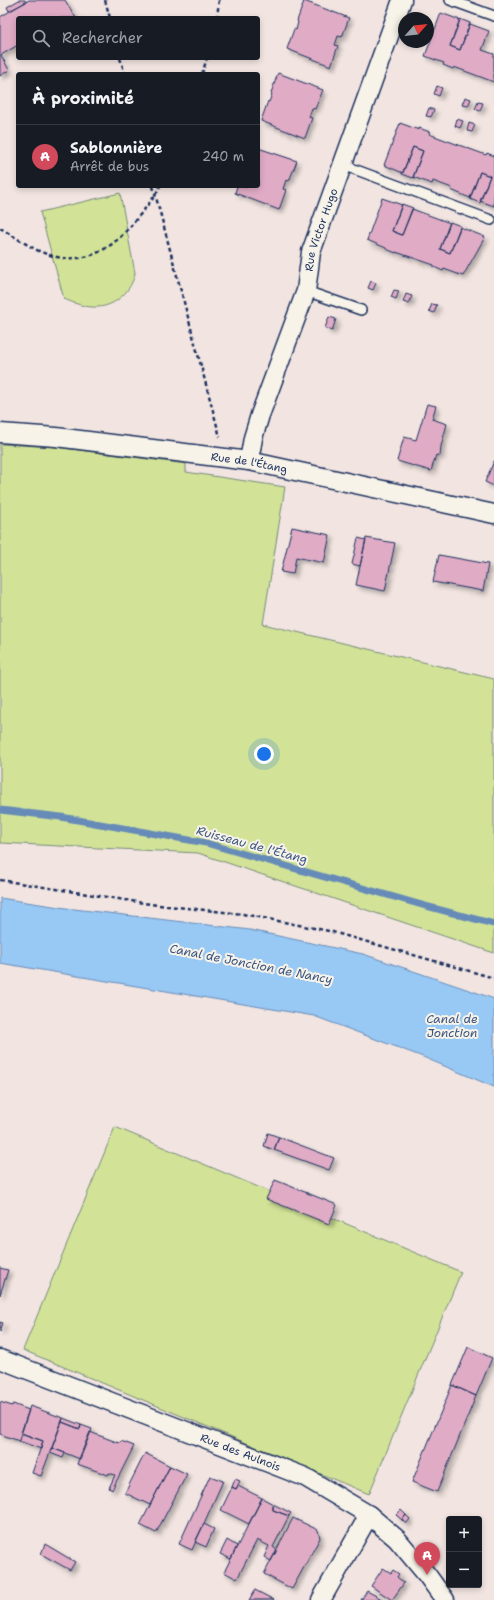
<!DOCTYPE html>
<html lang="fr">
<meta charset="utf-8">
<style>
:root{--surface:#171b24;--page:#242831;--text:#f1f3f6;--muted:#9ea1a6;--line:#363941;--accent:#d1495b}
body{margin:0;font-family:"Shantell Sans",sans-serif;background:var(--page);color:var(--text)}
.controls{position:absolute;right:12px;bottom:12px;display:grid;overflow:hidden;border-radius:4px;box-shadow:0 2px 6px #0003}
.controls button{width:36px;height:36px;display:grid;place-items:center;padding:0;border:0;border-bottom:1px solid var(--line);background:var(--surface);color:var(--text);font:20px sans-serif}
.compass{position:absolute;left:398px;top:12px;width:36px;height:36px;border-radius:50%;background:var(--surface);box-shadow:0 2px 6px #0003;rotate:63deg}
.you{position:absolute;left:264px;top:754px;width:14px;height:14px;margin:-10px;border:3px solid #fff;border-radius:50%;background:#1a73e8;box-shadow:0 0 0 6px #1a73e833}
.badge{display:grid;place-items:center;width:26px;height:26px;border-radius:50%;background:var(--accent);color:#fff;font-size:13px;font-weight:700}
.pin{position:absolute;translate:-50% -33px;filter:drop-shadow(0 1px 2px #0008)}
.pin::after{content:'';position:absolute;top:21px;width:14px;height:12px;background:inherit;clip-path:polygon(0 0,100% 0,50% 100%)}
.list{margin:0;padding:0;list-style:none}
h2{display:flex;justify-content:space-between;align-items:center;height:52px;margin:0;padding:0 16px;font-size:17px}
h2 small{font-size:13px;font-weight:400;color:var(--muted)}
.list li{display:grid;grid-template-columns:26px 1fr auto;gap:12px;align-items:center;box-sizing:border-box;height:64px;padding:0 16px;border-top:1px solid var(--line)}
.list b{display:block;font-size:15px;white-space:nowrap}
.list p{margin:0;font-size:13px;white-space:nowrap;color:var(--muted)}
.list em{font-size:13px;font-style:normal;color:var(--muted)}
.icon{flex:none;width:22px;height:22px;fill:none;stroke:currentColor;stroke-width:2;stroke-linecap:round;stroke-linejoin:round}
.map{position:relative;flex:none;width:494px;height:1600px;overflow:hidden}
.search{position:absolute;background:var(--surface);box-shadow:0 2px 6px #0003;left:16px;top:16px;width:244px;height:44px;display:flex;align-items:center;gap:10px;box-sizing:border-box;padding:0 14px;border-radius:4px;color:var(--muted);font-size:15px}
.panel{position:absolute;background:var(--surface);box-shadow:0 2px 6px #0003;left:16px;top:72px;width:244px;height:116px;border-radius:4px}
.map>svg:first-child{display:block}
.green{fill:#d2e397;stroke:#76897a}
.water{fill:#98c8f4;stroke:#668bb8}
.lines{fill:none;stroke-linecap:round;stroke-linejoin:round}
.stream{stroke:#668bb8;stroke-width:7}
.building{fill:#e0abc5;stroke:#1b2f5e;filter:url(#shadow)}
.lane-casing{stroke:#1b2f5e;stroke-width:12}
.street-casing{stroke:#1b2f5e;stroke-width:21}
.path{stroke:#1b2f5e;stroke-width:2.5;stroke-dasharray:4 3;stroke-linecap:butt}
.lane{stroke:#f7f3e8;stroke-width:9}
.street{stroke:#f7f3e8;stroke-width:18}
.labels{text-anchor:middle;stroke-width:4;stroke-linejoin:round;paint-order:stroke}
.street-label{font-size:11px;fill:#1b2f5e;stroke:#f7f3e8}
.water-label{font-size:12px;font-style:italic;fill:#3a5584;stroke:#f7f3e8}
</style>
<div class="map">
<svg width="494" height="1600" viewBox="0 0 494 1600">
<defs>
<filter id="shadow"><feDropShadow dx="3.5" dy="3.5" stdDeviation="2" flood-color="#0004"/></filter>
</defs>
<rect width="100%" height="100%" fill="#f2e5e1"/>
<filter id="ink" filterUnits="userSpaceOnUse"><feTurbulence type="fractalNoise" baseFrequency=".025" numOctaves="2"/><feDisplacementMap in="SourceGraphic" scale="8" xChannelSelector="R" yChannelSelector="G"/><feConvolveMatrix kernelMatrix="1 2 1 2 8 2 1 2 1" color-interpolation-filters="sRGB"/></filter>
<g filter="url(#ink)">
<path class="green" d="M 120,193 L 135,273 C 132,290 116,306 98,307 C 86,308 74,303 64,299 L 40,212 Z
M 0,444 L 55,447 L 186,464 L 186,472 L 285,487 L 263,624 L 494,679 L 494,953 L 198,853 L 0,843 Z
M 115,1127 L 461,1272 L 369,1494 L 23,1350 Z"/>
<path class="water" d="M 0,898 L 66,908 L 250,930 L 363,954 L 478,993 L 494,999 L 494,1087 L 423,1057 L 314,1016 L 0,963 Z"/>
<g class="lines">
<path class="stream" d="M 0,810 L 61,817 L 206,843 L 422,905 L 494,924"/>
</g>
<path class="building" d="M 19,0 L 25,0 L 26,2 L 9,11 L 7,7 Z
M 29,0 L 65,0 L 76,18 L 18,18 L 18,45 L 1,55 L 9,70 L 0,76 L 0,17 Z
M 304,1 L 349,18 L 342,37 L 338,36 L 335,45 L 338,46 L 331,66 L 287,49 L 294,29 L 296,30 L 298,22 L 297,21 Z
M 441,13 L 460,20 L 450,46 L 460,50 L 470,24 L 489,31 L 482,50 L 494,54 L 494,82 L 454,67 L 453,69 L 443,65 L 444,63 L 425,56 Z
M 460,19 L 470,23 L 460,50 L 450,46 Z
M 278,73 L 323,90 L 315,109 L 312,108 L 309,117 L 312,118 L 305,138 L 261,121 L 268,101 L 269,102 L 272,94 L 271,93 Z
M 437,86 L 442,88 L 439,96 L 434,94 Z
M 465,97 L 471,99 L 468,106 L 462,105 Z
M 478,102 L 483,103 L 480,111 L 475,109 Z
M 429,108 L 434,110 L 431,117 L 426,116 Z
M 457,119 L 463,121 L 460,128 L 455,126 Z
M 400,123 L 419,130 L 419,128 L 430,132 L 429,134 L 486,155 L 487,153 L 494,156 L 494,206 L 480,201 L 490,176 L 480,172 L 470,198 L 451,190 L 452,188 L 433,181 L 432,184 L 413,177 L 423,151 L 413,147 L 403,173 L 384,165 Z
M 469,123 L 475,125 L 472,132 L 467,131 Z
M 413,147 L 423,151 L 413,178 L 402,174 Z
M 258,148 L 297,161 L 289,181 L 286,180 L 283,189 L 286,190 L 279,210 L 235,193 L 237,186 L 258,186 Z
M 480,172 L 490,176 L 480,203 L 470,199 Z
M 382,198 L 402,205 L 392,231 L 402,235 L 412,209 L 450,223 L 440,249 L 450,253 L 460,227 L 485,237 L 463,276 L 444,269 L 443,271 L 434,267 L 434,265 L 396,252 L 396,253 L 386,249 L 386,248 L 367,240 Z
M 402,204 L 413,208 L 402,235 L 392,231 Z
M 450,222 L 461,226 L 450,253 L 440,249 Z
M 371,281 L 376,283 L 373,290 L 368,288 Z
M 394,290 L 399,291 L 396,299 L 391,297 Z
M 406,294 L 412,296 L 409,304 L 403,302 Z
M 432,304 L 437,305 L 434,313 L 429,311 Z
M 329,317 L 336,319 L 332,331 L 325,328 Z
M 427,404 L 436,406 L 432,419 L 447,424 L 441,446 L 440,456 L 436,455 L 431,471 L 397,461 L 404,437 L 416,440 Z
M 494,461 L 494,486 L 485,482 Z
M 292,527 L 330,535 L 324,563 L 296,557 L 293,574 L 281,572 Z
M 358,538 L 366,540 L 360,566 L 352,564 Z
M 366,538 L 395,543 L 385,591 L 356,585 Z
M 439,555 L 488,564 L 483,591 L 433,582 Z
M 268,1133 L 279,1137 L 274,1150 L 264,1146 Z
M 279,1137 L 334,1158 L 329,1170 L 274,1150 Z
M 275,1180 L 337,1205 L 329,1224 L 266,1199 Z
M 0,1268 L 8,1270 L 0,1295 Z
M 0,1322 L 3,1323 L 0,1332 Z
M 468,1347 L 492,1358 L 476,1396 L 452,1385 Z
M 452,1385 L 476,1396 L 437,1492 L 412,1482 Z
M 0,1402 L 12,1406 L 13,1404 L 29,1410 L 19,1441 L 0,1434 Z
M 30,1406 L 63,1418 L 41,1476 L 32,1473 L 43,1441 L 21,1433 Z
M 63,1418 L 81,1425 L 80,1429 L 62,1422 Z
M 62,1422 L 80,1429 L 81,1425 L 92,1429 L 80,1459 L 52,1448 Z
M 90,1432 L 119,1443 L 121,1441 L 134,1446 L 112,1490 L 109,1488 L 115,1475 L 109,1473 L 108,1475 L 77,1464 Z
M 21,1433 L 43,1441 L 41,1449 L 19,1441 Z
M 52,1448 L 65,1453 L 63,1458 L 50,1453 Z
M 145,1453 L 170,1466 L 150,1505 L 125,1493 Z
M 170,1466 L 187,1474 L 156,1533 L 140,1525 Z
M 210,1476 L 223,1481 L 192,1550 L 179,1544 Z
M 235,1479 L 240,1481 L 236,1489 L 232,1487 Z
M 238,1486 L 262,1498 L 249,1524 L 221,1510 L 232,1487 L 236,1489 Z
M 262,1498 L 273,1504 L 273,1510 L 289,1516 L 273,1547 L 277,1550 L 271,1561 L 264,1557 L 269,1546 L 257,1540 L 237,1579 L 224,1572 Z
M 273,1504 L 291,1513 L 289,1516 L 273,1510 Z
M 401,1510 L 406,1515 L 402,1520 L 396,1515 Z
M 406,1515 L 410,1519 L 406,1524 L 402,1520 Z
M 293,1518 L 318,1530 L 320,1538 L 292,1589 L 264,1574 Z
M 204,1524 L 214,1529 L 206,1547 L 195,1542 Z
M 227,1540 L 237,1546 L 231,1559 L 220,1554 Z
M 45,1544 L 75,1562 L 70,1570 L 41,1554 Z
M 383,1568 L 391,1573 L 393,1570 L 399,1574 L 397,1577 L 404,1583 L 392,1600 L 371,1586 Z
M 255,1590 L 274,1600 L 249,1600 Z
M 367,1591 L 382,1599 L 381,1600 L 361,1600 Z"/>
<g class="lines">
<defs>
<path id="lane" d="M 450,0 L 494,16
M 343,165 L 491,220
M 306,291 L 361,310"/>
<g id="street">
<path id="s1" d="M 0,433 L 56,437 L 249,461 L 494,514"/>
<path id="s2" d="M 249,461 L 253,438 L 260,415 L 306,291 L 311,252 L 402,0"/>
<path id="s3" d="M 0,1359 L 305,1477 L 369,1515 L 397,1539 L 427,1575 L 445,1600"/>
<path d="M 321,1600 L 369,1515"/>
</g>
</defs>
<use href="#lane" class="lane-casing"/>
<use href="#street" class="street-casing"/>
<path class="path" d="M 105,0 L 110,18
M 217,18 L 219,0
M 120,58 L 125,74
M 202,74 L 207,58
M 153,186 L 220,437
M 0,228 C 18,238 36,253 57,257 C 94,264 118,243 139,216 C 147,206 155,197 160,186
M 0,880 L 150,904 L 243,914 L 329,931 L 494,978"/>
<use href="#lane" class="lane"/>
<use href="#street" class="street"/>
</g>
</g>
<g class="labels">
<g class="street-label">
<text dy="4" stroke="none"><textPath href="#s2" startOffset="243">Rue Victor Hugo</textPath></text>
<text dy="4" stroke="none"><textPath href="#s1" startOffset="251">Rue de l'Étang</textPath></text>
<text dy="4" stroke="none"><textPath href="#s3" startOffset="258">Rue des Aulnois</textPath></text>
</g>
<g class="water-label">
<text transform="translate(252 845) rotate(15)" y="4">Ruisseau de l'Étang</text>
<text transform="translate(251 964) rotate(11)" y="4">Canal de Jonction de Nancy</text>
<text x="452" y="1023">Canal de<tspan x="452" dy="14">Jonction</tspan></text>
</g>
</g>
</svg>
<div class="controls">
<button>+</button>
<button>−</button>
</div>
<svg class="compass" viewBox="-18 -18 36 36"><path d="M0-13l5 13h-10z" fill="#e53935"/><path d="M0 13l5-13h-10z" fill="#9ea1a6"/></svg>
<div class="you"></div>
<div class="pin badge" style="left:427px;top:1575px">A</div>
<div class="search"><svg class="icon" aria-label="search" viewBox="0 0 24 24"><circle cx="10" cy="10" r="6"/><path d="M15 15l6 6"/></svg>Rechercher</div>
<section class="panel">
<h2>À proximité<small></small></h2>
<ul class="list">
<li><span class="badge">A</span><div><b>Sablonnière</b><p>Arrêt de bus</p></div><em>240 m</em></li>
</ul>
</section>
</div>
